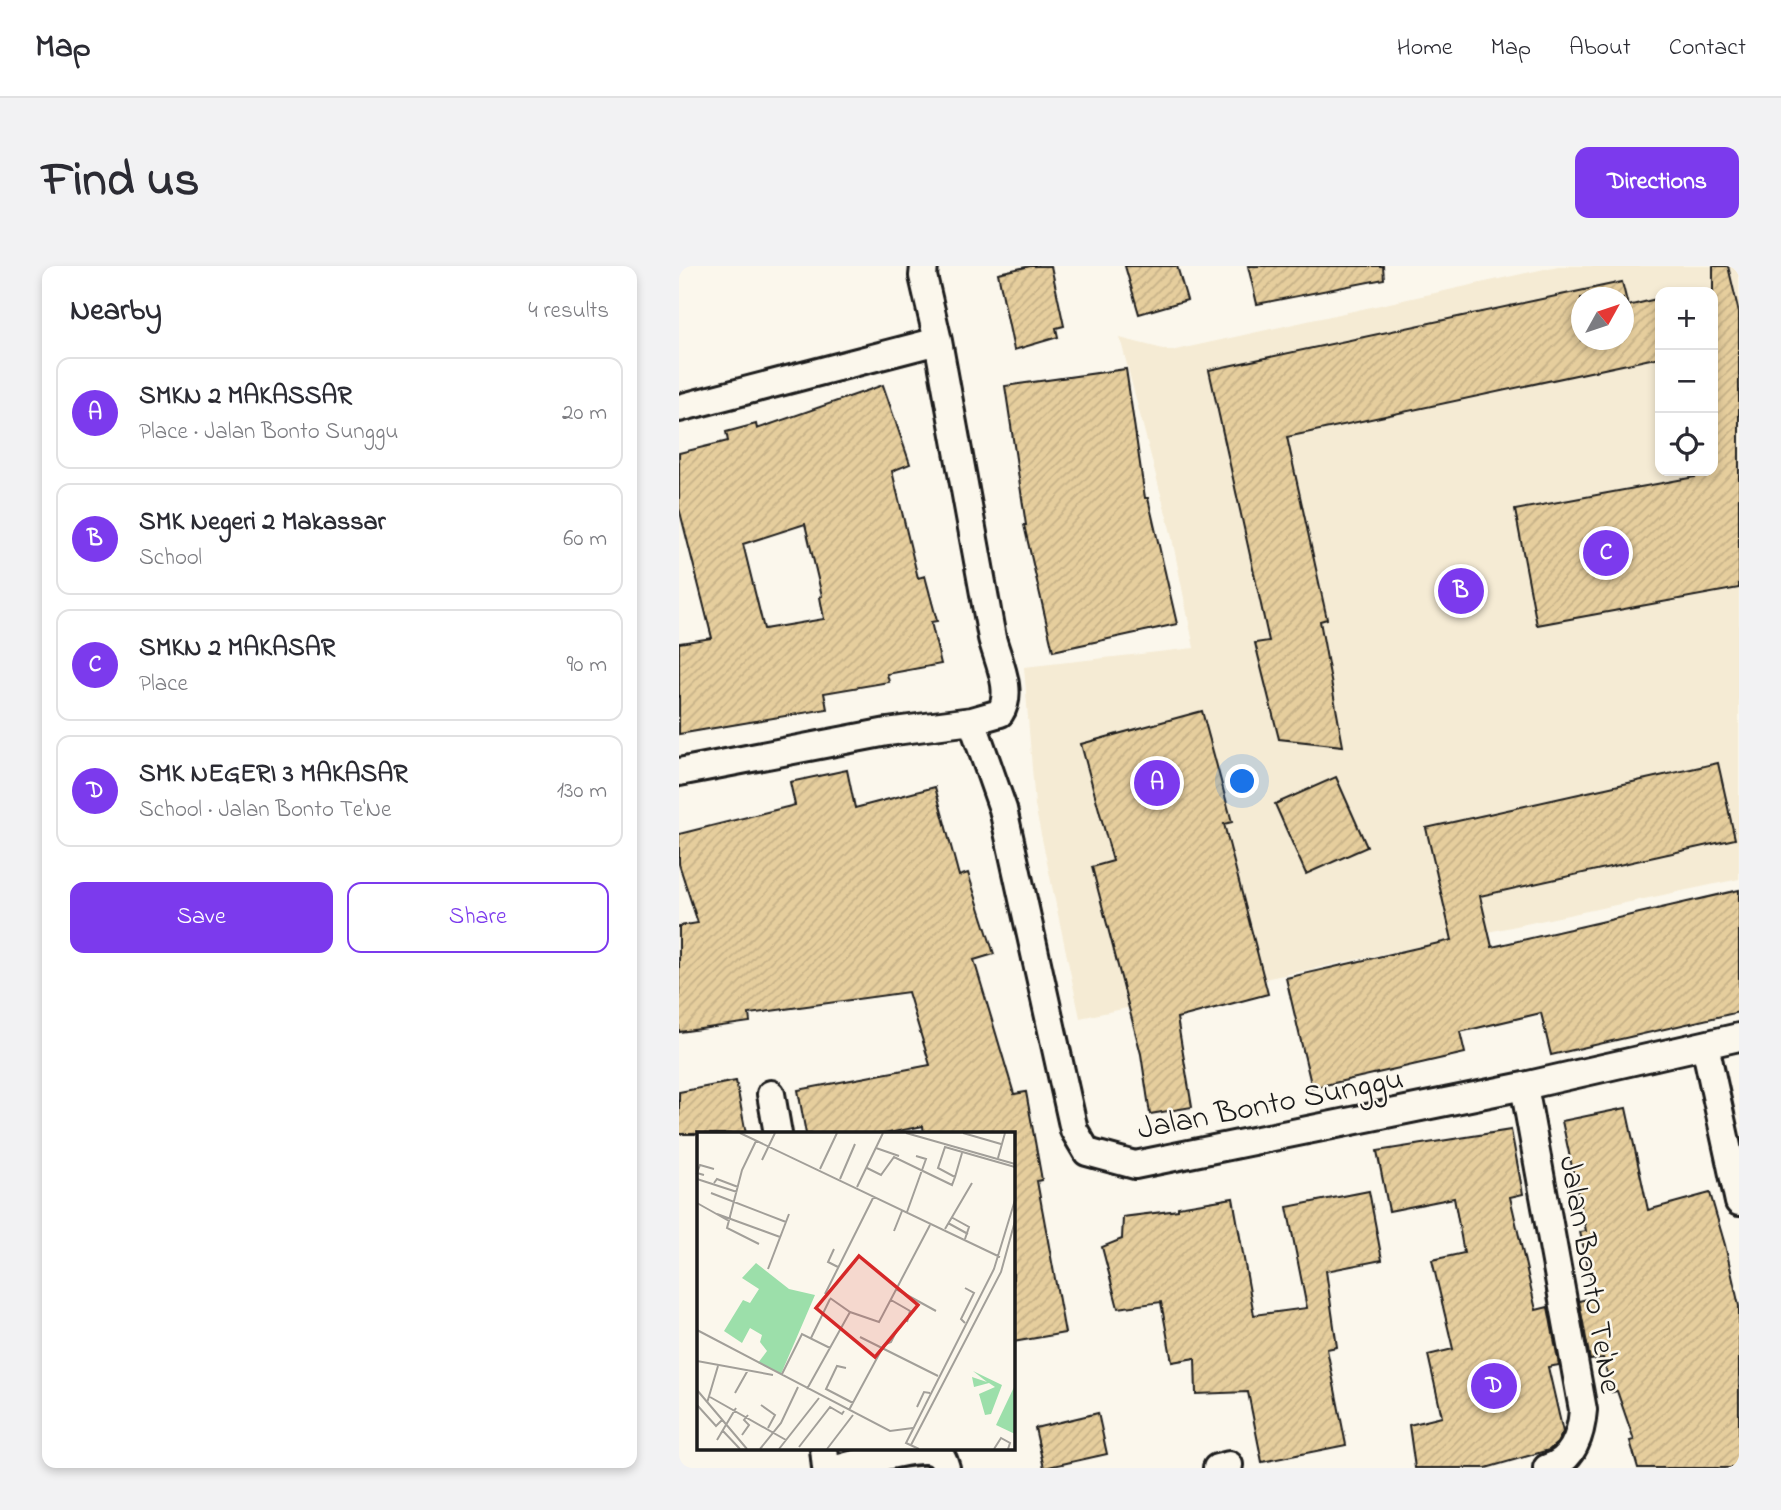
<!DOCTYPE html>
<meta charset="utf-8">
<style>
:root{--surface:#fff;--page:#f2f2f3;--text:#2b2b33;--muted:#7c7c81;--line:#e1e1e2;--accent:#7c3aed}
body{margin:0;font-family:"Indie Flower",sans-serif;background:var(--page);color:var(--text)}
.controls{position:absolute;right:21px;top:21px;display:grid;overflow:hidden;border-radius:14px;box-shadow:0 4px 10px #0003}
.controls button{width:63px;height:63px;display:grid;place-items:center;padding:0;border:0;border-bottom:2px solid var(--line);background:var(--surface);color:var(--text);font:35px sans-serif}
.compass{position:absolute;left:892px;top:21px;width:63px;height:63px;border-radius:50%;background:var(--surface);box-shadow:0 4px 10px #0003;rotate:50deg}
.you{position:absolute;left:564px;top:516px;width:24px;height:24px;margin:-18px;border:5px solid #fff;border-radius:50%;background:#1a73e8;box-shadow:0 0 0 10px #1a73e833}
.badge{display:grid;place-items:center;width:46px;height:46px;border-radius:50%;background:var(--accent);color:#fff;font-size:23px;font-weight:700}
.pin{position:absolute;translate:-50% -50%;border:4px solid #fff;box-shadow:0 2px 7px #0006}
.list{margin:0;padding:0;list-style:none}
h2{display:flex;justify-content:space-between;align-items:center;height:91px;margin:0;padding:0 28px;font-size:30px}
h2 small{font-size:23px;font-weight:400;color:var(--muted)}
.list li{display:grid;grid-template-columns:46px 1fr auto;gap:21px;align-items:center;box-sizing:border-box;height:112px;margin:0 14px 14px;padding:0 14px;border:2px solid var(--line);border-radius:14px}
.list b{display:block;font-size:26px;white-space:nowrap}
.list p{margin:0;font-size:23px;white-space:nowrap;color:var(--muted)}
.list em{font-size:23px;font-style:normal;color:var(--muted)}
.actions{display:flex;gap:14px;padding:21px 28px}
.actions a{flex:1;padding:16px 0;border:2px solid var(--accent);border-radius:14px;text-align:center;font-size:24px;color:var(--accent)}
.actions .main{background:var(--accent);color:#fff}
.icon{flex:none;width:38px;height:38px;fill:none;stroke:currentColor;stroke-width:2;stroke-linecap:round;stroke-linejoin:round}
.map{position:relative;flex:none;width:1060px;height:1202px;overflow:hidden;border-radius:14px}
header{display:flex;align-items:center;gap:42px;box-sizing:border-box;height:98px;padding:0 35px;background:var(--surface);border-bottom:2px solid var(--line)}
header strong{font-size:33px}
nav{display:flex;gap:38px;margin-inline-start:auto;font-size:24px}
.intro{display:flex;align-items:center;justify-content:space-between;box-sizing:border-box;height:168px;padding:0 42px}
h1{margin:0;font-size:49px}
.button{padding:18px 32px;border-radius:14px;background:var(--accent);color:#fff;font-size:24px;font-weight:700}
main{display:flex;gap:42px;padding:0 42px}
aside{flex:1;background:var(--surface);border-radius:14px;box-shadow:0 4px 10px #0003}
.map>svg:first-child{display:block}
.built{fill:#f5ebd4;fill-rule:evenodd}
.building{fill:url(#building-hatch);stroke:#1c1c1c;stroke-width:2;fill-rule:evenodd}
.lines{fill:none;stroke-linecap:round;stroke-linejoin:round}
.street-casing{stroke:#1c1c1c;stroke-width:32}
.street{stroke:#fbf7ec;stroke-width:26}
.labels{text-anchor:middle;stroke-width:5;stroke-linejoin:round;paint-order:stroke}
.street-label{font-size:32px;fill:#1c1c1c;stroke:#fbf7ec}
.inset-road{fill:none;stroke:#a29f99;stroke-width:2}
.view{fill:#d62828;fill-opacity:0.15;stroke:#d62828;stroke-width:3.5}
.inset-edge{fill:none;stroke:#1c1c1c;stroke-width:3.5}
</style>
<header>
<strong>Map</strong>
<nav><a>Home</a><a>Map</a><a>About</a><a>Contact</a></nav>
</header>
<div class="intro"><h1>Find us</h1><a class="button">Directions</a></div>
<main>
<aside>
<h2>Nearby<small>4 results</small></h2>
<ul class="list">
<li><span class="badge">A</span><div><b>SMKN 2 MAKASSAR</b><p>Place · Jalan Bonto Sunggu</p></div><em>20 m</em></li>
<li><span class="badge">B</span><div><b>SMK Negeri 2 Makassar</b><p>School</p></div><em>60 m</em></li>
<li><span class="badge">C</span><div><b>SMKN 2 MAKASAR</b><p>Place</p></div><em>90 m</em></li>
<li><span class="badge">D</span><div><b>SMK NEGERI 3 MAKASAR</b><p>School · Jalan Bonto Te'Ne</p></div><em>130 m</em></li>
</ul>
<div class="actions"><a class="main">Save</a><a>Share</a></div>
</aside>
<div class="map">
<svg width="1060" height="1202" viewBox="0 0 1060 1202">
<defs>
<pattern id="building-hatch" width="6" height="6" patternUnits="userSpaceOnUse" patternTransform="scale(1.75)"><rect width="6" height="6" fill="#e6ce9d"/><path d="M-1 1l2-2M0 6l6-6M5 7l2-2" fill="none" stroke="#c5b087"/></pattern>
</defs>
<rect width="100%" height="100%" fill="#fbf7ec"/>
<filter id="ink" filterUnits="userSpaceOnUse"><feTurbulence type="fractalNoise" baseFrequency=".0143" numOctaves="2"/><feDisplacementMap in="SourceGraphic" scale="14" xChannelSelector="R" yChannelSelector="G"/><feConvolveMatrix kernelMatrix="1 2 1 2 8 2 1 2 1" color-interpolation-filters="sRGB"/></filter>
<g filter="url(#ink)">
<path class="built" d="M 879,0 L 1060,0 L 1060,613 L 401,752 L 356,540 L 345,401 L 515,382 L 492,267 L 441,72 L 492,85 ZM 981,26 L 1034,26 L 1034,205 L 981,205 ZM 902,32 L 944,32 L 944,74 L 902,74 Z"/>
<path class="building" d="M 352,0 L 372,0 L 385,60 L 377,62 L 379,71 L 335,84 L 319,7 Z
M 446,0 L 498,0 L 508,34 L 460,48 Z
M 569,0 L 704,0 L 705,13 L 578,38 Z
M 1034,0 L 1049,0 L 1060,47 L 1060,322 L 858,359 L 836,244 L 1016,211 L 1014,205 L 1034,205 Z
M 943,16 L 949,40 L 981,32 L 981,91 L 608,171 L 648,353 L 641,355 L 664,480 L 600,473 L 576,377 L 590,375 L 530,104 ZM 902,32 L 944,32 L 944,74 L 902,74 Z
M 447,103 L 466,232 L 469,232 L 498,358 L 374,385 L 345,259 L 347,259 L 326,120 Z
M 204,119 L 231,198 L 213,205 L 239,312 L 246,310 L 258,355 L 252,356 L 262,398 L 208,408 L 210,416 L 145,427 L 148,443 L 0,468 L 0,377 L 33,372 L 0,242 L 0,187 L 49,175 L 47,166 L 77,158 L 78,163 ZM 126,258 L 143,330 L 141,331 L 145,353 L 85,363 L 64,278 Z
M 523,445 L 553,556 L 545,558 L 589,728 L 498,752 L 513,841 L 471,848 L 462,788 L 413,601 L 434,595 L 402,478 Z
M 1039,497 L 1056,573 L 801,630 L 813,681 L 1060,624 L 1060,746 L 872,789 L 862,747 L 781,766 L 786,787 L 633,822 L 607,712 L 773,674 L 747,562 Z
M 168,504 L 176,542 L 256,521 L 280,610 L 289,607 L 315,688 L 295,694 L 335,828 L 347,826 L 363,914 L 358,915 L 386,1067 L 334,1076 L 334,868 L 245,868 L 244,860 L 205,868 L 127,868 L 119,824 L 251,799 L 229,726 L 70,748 L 71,756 L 0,766 L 0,660 L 19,657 L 0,598 L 0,568 L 116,539 L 111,516 Z
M 657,511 L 688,581 L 627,608 L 596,538 Z
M 57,815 L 67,868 L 0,868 L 0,826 Z
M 947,842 L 969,944 L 1031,927 L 1046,979 L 1060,1040 L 1060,1202 L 959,1202 L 951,1175 L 955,1174 L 938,1125 L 933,1126 L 924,1092 L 911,1094 L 900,1035 L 916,1031 L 901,966 L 907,965 L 883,855 Z
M 832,864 L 844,928 L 831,931 L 857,1044 L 869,1041 L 880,1099 L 869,1101 L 884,1166 L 878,1177 L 870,1184 L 807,1202 L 736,1202 L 730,1159 L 763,1151 L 749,1089 L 774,1083 L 753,994 L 785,987 L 775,932 L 710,945 L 698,885 Z
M 690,925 L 703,994 L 647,1005 L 658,1081 L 648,1083 L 667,1179 L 583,1196 L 569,1126 L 517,1128 L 516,1092 L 493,1096 L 482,1036 L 439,1042 L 423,981 L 443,973 L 444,951 L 499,944 L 499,941 L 554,932 L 575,1049 L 628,1042 L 608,941 Z
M 419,1147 L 428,1188 L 365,1202 L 356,1162 Z"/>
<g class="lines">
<defs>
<path id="street" d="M 0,142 L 259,75 L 244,10 L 245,0
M 293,455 L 324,543 L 395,864 L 408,886 L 456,899 L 845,820 L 1060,771
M 0,506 L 208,466 L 293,455 L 321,447 C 335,426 319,395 313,372 L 259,75
M 1026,779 L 1060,936
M 845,820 L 904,1144 C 902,1169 894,1195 868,1202
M 92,828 L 99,868
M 145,1183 L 147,1202
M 161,1202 C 180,1197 244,1177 259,1188 C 264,1191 265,1196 267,1202
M 538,1202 L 550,1199"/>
</defs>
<use href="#street" class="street-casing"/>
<use href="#street" class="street"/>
</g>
</g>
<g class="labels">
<g class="street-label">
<text transform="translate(591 836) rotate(-11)" y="11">Jalan Bonto Sunggu</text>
<text transform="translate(913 1008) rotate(80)" y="11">Jalan Bonto Te'Ne</text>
</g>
</g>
<g transform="translate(18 866)">
<rect width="318" height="318" fill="#fbf7ec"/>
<path d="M 59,131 L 92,157 L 118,163 L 84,242 L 61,231 L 70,219 L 63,210 L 65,203 L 53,196 L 45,211 L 27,199 L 46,168 L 53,171 L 62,157 L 45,146 ZM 276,239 L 305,253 L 294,282 L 288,283 L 282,262 L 298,255 L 292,251 L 277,255 L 275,245 L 290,250 Z" fill="#9cdfaa"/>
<path d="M 318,253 L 318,302 L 299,293 Z" fill="#9cdfaa"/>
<path class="inset-road" d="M 43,1 L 303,125M 209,1 L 318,32M 266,1 L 304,12M 59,9 L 45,38 L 30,96 L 62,112M 179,16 L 202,24M 301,26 L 308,1M 65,28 L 78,1M 170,36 L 184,43 L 197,25 L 255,53 L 258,45 L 241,36 L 248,15 L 318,35M 123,37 L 140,1M 7,43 L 0,41 L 3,33 L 17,37M 258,45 L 265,21M 0,47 L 40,60M 143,47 L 158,12M 17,51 L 20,47 L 41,55M 160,55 L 186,1M 14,61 L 89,90M 0,71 L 32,89M 210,80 L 229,27 L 219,24M 20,82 L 83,105M 254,85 L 272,95 L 268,107M 251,91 L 271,102M 248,97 L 275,51M 197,99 L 205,79M 137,117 L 131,130 L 141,135M 71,137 L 92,82M 268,156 L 277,161 L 264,187 L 268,191M 199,157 L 239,179M 128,162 L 177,64M 133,166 L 153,180 L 182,190 L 233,93M 194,168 L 213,179 L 210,190M 0,198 L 193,299 L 216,296M 163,205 L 241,244M 114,206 L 133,167M 0,229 L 76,243M 149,236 L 140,234 L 129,257 L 156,271M 85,242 L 105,202 L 133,216M 110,257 L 153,180M 0,258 L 50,317M 38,261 L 51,238M 13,265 L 89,308M 10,271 L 21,234M 0,273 L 19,294 L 25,288M 64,273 L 78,283 L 71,296M 220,275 L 227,260 L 233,261M 152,278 L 187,213 L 194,210 L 200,198M 26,299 L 43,317M 45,303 L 52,293 L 47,288 L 51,283M 20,308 L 39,276M 214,313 L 304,140 L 318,89M 102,315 L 133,275 L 145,282 L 147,279M 63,317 L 84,291 L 101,255M 82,317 L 122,266M 130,317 L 156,283M 222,317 L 209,311 L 297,137 L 318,68M 297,317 L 304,306 L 313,311 L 311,317"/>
<path class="view" d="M 162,124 L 221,173 L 178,225 L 119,176 Z"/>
<rect width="318" height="318" class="inset-edge"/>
</g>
</svg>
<div class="controls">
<button>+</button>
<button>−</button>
<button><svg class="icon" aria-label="locate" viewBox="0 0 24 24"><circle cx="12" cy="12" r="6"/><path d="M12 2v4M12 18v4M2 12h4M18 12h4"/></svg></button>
</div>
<svg class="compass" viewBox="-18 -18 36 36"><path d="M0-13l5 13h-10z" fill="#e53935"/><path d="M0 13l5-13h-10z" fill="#7c7c81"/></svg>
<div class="you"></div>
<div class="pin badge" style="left:478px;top:517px">A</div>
<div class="pin badge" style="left:782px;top:325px">B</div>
<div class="pin badge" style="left:927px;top:287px">C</div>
<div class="pin badge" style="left:815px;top:1120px">D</div>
</div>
</main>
